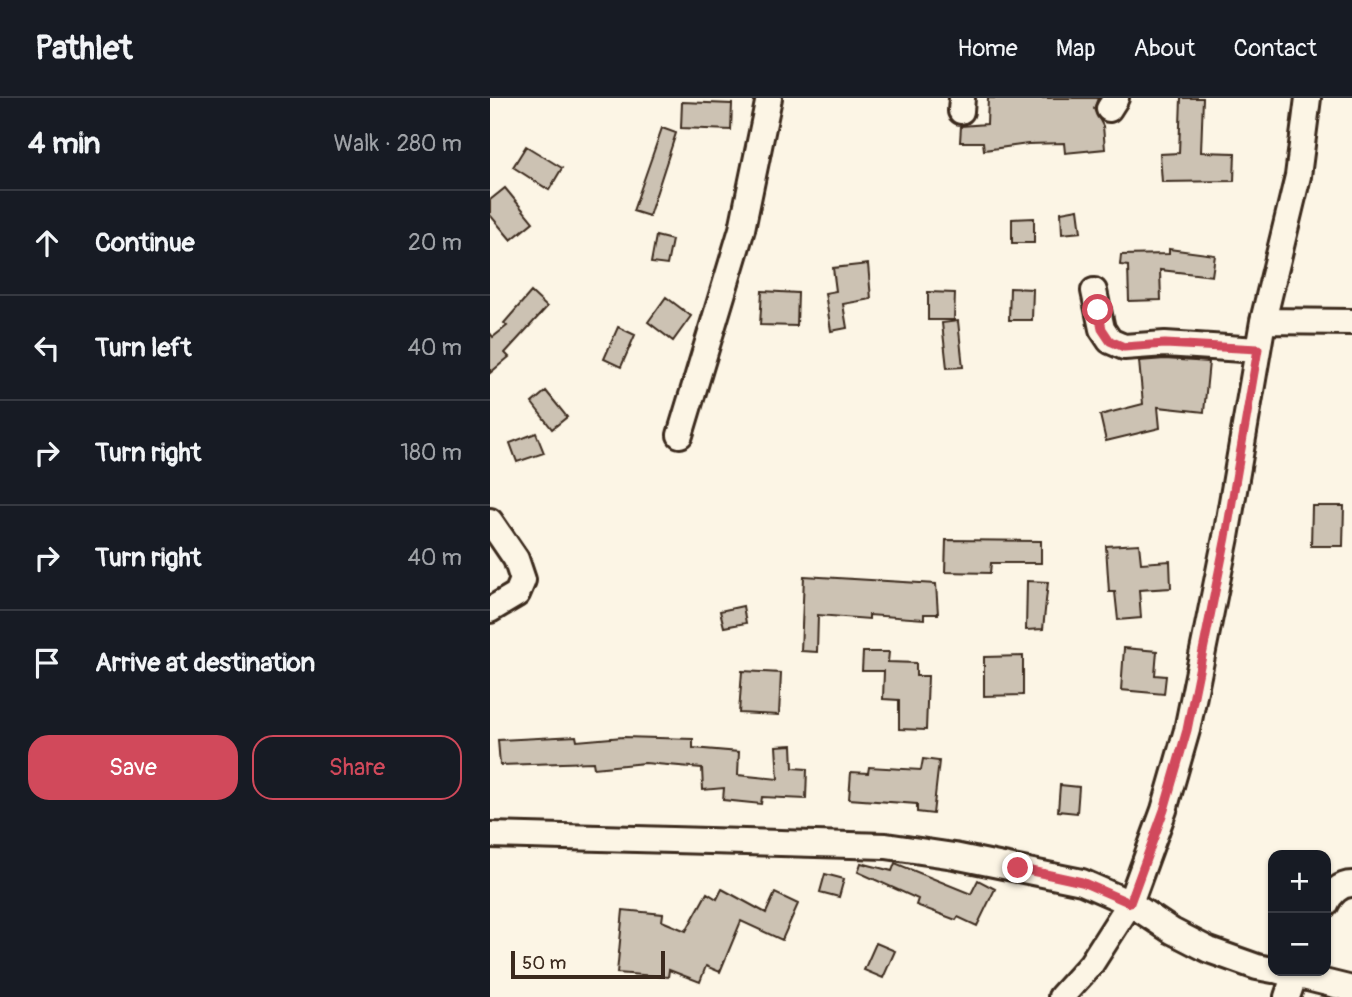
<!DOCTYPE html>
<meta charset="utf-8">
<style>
:root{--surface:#171b24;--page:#20242c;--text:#f1f3f6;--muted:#9ea1a6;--line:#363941;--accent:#d1495b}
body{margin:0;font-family:Pangolin,sans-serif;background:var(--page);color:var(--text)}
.controls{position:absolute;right:21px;bottom:21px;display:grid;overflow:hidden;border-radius:14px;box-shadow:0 2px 5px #0004}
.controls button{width:63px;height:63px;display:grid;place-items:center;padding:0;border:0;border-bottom:2px solid var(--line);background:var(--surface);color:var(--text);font:35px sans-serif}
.scale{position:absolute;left:21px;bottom:18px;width:154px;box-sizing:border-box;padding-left:7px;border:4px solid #3b2a1e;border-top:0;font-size:19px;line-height:24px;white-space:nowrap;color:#3b2a1e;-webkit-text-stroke:5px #fcf5e5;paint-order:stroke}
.stop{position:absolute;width:21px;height:21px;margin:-16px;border:5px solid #d1495b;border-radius:50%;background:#fff}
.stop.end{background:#d1495b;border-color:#fff;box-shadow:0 2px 7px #0008}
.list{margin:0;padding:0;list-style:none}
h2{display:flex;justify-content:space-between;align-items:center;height:91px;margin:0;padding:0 28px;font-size:30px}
h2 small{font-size:23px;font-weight:400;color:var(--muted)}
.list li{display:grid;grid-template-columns:46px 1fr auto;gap:21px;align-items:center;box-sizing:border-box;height:105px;padding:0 28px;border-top:2px solid var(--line)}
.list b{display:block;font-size:26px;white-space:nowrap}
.list em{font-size:23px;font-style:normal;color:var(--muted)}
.actions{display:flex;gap:14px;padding:21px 28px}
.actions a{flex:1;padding:16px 0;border:2px solid var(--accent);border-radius:21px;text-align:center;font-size:24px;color:var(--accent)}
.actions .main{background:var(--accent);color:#fff}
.icon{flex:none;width:38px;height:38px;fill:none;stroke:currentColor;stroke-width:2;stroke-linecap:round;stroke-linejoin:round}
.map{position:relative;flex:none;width:862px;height:899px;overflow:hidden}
header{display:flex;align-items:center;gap:42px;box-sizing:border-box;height:98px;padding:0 35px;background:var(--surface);border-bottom:2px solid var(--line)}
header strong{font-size:33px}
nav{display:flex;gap:38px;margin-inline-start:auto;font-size:24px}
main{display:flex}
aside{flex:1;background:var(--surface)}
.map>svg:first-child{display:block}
.building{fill:#ccc2b3;stroke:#3b2a1e;stroke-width:2}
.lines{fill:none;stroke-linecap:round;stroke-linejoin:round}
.street-casing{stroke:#3b2a1e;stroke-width:30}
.street{stroke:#fcf5e5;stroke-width:24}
.route{stroke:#d1495b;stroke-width:9}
</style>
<header>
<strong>Pathlet</strong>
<nav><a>Home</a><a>Map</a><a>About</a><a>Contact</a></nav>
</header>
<main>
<aside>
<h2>4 min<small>Walk · 280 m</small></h2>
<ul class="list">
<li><svg class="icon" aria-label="ahead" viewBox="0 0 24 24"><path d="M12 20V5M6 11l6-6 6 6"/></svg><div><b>Continue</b></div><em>20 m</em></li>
<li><svg class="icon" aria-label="left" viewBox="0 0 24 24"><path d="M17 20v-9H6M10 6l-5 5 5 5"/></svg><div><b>Turn left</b></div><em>40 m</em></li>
<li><svg class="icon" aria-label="right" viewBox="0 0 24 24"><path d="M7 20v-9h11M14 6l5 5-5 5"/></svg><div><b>Turn right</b></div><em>180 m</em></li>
<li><svg class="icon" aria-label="right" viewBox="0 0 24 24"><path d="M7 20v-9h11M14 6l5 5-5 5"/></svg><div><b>Turn right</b></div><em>40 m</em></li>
<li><svg class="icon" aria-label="arrive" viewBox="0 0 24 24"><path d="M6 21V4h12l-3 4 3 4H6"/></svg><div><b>Arrive at destination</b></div></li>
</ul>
<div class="actions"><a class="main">Save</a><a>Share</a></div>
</aside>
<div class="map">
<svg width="862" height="899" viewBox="0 0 862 899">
<rect width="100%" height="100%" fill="#fcf5e5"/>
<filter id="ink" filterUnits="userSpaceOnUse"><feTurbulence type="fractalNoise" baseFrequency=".0143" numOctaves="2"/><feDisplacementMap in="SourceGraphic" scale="14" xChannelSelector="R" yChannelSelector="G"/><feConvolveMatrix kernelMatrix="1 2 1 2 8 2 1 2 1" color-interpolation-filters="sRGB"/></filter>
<g filter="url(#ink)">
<path class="building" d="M 498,0 L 608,0 L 604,11 L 613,28 L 615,51 L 575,55 L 574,45 L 538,46 L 494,52 L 493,44 L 470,44 L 471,28 L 497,26 Z
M 691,0 L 713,0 L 711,54 L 745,55 L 744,83 L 672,84 L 670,56 L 689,55 Z
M 192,4 L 242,6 L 241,32 L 191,30 Z
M 172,30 L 186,35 L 159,118 L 143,113 Z
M 36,48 L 72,70 L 59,92 L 23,69 Z
M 15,90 L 43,124 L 21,142 L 0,117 L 0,102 Z
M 588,111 L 591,134 L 572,136 L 571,114 Z
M 544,120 L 544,145 L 522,145 L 522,121 Z
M 166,138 L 182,142 L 177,167 L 161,165 Z
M 679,151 L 725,157 L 722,178 L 670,172 L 671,202 L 639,203 L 638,168 L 630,167 L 631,157 L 679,156 Z
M 378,166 L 381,201 L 353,206 L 357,230 L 341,233 L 335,195 L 346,193 L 343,170 Z
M 520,190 L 543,191 L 542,222 L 519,222 Z
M 272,193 L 308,195 L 307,228 L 270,227 Z
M 41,194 L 57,209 L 15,255 L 19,259 L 0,275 L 0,235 L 3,239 L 17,228 L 14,225 Z
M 438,194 L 465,195 L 464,222 L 438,222 Z
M 176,199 L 201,218 L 183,243 L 158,224 Z
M 468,223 L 473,269 L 457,270 L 452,225 Z
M 128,229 L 145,237 L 131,269 L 114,261 Z
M 675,261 L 719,264 L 714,314 L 668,309 L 670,330 L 616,343 L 610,317 L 653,306 L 649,263 Z
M 56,293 L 77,319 L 62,331 L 42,305 Z
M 46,335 L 54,355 L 27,364 L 20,345 Z
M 822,408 L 854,408 L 853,448 L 821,448 Z
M 456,442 L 551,443 L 551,465 L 501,465 L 500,475 L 455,474 Z
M 649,446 L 651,465 L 680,463 L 681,490 L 649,492 L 651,520 L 628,522 L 625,494 L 619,494 L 616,448 Z
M 314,478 L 446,486 L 448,516 L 434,516 L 434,521 L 379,517 L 379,521 L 328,517 L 327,554 L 311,553 Z
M 537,483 L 558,484 L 553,531 L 536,532 Z
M 253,508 L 256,525 L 234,529 L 230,513 Z
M 634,550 L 667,553 L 665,577 L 676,578 L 674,596 L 631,592 Z
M 373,554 L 399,554 L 398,564 L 426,565 L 426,578 L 438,578 L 436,632 L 409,631 L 409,602 L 393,601 L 394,573 L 372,573 Z
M 533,558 L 533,597 L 494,598 L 494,559 Z
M 252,573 L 291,575 L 289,617 L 249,615 Z
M 86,638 L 87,643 L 133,639 L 203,641 L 203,650 L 249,654 L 248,677 L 288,681 L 286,648 L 302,647 L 303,670 L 317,671 L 316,701 L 272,699 L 271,706 L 233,702 L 234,690 L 213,692 L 212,670 L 155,665 L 104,670 L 103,664 L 10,667 L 8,642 Z
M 433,661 L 449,663 L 443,716 L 427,714 L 427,706 L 359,701 L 361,674 L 378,675 L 379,669 L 431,672 Z
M 570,687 L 589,689 L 587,715 L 568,713 Z
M 371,765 L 402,773 L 405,765 L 481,796 L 488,782 L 505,791 L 487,828 L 468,819 L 466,822 L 426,807 L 428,801 L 368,774 Z
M 335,776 L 354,781 L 349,799 L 330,794 Z
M 232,791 L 276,815 L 285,795 L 308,806 L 292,842 L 251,823 L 230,874 L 216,868 L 210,884 L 179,872 L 178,879 L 127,875 L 133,812 L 173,816 L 172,823 L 196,833 L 217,795 L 227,801 Z
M 386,845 L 405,853 L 393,880 L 374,872 Z"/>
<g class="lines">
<defs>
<path id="street" d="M 619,11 L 626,0
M 471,13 L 472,0
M 604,193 L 612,231 L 620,243 L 634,249 L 675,246 L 768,252
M 773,223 L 862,224
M 190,337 L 252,131 L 279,0
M 0,423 L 26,461 L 33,482 L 27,496 L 0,512
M 0,737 L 396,748 L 464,758 L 592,784 L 640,805 L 682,833 L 719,852 L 767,869 L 783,872
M 836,806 C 840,796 850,786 862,786
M 789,873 L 862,891
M 571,899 L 601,866 L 640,805 L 674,712 L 697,632 L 736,439 L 773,223 L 808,78 L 818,0
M 797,899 L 806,873"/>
</defs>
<use href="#street" class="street-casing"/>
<use href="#street" class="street"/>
</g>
</g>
<g class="lines" filter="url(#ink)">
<path class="route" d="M 528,770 L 592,784 L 640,805 L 674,712 L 697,632 L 736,439 L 768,251 L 675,246 L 634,249 L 620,243 L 612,231 L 608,212"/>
</g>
</svg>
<div class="controls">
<button>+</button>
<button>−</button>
</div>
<div class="scale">50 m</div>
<div class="stop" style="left:608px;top:212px"></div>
<div class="stop end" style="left:528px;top:770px"></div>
</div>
</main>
